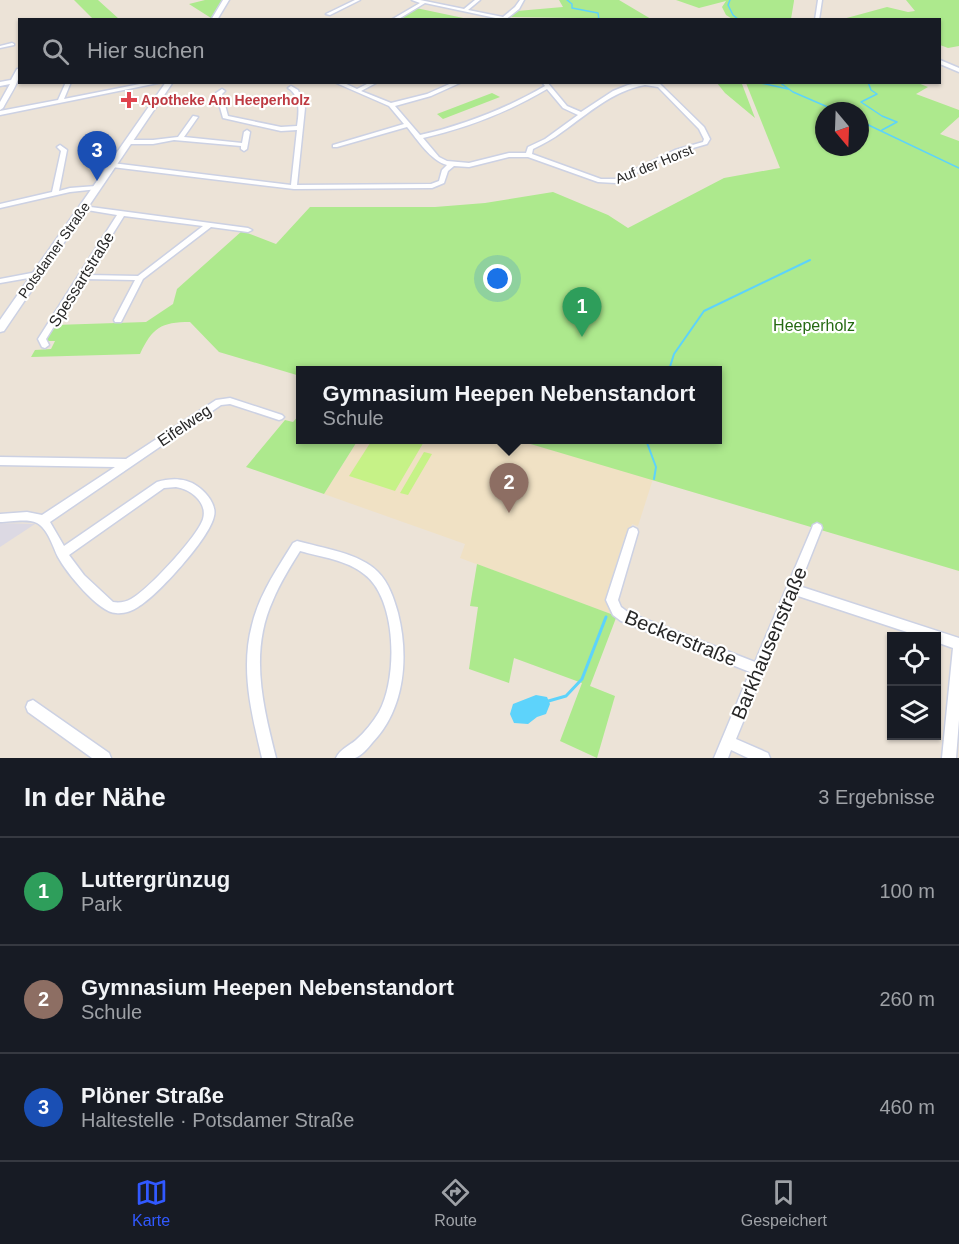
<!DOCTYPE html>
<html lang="de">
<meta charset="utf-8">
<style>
:root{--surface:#171b24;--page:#242831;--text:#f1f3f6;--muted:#9ea1a6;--line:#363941;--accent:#3159ff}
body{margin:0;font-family:Helvetica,sans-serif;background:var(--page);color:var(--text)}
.controls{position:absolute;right:18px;bottom:18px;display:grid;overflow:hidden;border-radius:0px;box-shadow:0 2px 4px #0004}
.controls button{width:54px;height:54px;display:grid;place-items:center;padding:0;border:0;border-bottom:2px solid var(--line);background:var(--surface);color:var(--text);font:30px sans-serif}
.compass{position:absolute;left:815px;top:102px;width:54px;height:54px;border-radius:50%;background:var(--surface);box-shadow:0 2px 4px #0004;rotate:161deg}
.you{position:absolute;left:498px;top:279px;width:21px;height:21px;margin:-15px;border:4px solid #fff;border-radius:50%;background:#1a73e8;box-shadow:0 0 0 9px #1a73e833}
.badge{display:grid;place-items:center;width:39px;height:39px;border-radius:50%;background:var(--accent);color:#fff;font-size:20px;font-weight:700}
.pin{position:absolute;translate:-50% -50px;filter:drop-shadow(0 2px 3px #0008)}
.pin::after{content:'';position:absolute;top:32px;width:21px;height:18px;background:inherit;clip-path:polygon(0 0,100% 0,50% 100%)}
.popup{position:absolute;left:296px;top:366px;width:426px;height:78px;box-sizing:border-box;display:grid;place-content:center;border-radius:0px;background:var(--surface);filter:drop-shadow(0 2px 4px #0005);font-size:20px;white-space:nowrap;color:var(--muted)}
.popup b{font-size:22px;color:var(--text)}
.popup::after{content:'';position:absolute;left:50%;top:100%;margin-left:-12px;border:12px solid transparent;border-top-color:var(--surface)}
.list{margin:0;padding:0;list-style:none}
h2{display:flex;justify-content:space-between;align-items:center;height:78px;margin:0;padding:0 24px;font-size:26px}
h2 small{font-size:20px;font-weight:400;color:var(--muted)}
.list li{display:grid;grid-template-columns:39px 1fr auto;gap:18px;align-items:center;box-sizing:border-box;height:108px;padding:0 24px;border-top:2px solid var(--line)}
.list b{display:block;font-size:22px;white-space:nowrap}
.list p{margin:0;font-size:20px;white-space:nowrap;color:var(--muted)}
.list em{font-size:20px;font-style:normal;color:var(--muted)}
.icon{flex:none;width:33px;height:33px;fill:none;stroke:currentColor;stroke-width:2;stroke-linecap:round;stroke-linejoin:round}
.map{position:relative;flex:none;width:959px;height:758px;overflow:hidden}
.search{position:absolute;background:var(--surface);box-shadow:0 2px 4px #0004;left:18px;right:18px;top:18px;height:66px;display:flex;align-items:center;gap:15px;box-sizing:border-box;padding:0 21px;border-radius:0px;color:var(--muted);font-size:22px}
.sheet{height:402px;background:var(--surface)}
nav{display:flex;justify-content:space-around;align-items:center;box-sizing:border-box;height:84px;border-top:2px solid var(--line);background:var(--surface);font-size:16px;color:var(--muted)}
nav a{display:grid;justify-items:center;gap:3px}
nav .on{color:var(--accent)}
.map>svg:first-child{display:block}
.industrial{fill:#dcd9e3}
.education{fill:#f0e1c4}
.green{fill:#ade98d;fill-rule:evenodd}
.pitch{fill:#c6f287}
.water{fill:#5dd3fb}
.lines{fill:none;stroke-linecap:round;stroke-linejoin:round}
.stream-far2{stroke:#5dd3fb;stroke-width:1.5}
.stream-far1{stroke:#5dd3fb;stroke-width:2}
.stream{stroke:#5dd3fb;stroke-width:3}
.minor-casing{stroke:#ccd1e3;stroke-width:3}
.tertiary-casing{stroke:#ccd1e3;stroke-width:3}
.minor{fill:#fff;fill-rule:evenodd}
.tertiary{fill:#fff;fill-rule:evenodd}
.health-dot{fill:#e0444e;stroke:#fff;stroke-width:2}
.labels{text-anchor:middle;stroke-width:4.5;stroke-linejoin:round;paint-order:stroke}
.far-health-label{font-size:14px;font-weight:bold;fill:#be3a42;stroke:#fff;text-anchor:start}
.far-street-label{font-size:14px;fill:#272727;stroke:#fff}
.street-label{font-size:16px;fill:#272727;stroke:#fff}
.park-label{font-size:16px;fill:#256a12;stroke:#fff}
.near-street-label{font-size:20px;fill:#272727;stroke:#fff}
</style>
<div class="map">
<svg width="959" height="758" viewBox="0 0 959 758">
<rect width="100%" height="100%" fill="#ece3d7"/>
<path class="industrial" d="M 0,523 L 35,524 L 0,547 Z"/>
<path class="education" d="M 358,440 L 517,440 L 653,479 L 638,526 L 632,524 L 627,540 L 624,539 L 608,591 L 611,614 L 460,558 L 465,544 L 324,494 Z"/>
<path class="green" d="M 74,0 L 98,0 L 119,19 L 93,19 Z
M 205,0 L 222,0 L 211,18 L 189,4 Z
M 559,0 L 619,0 L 651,19 L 509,17 L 517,11 L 563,7 Z
M 676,0 L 794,0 L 794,1 L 791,19 L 734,20 L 726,15 L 722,7 L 726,1 L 699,8 Z
M 906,0 L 959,0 L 959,46 L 948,48 L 940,45 L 940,20 L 843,19 L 887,7 L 908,12 L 915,11 Z
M 416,8 L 468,19 L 397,20 Z
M 717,83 L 742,84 L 755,118 L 725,93 Z
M 746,83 L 918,83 L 928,87 L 916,94 L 959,110 L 959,117 L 940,134 L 959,141 L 959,571 L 517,440 L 718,440 L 718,370 L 300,370 L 300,376 L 219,352 L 190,322 C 161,322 152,328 140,354 L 31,357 L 35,350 L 51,349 L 55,341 L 46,341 L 55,325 L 146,322 L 173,304 L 177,289 L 242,231 L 276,244 L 310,207 L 435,207 L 485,203 L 553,192 L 608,215 L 628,228 L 724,178 L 780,168 ZM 824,111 L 860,111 L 860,147 L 824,147 Z
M 492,93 L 500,97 L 443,119 L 437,114 Z
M 300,414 L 300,440 L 358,440 L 324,494 L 246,467 L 285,420 L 293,422 Z
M 477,564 L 611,614 L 616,618 L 590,686 L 615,696 L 597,758 L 560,741 L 582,683 L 514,658 L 509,683 L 469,669 L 478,607 L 470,606 Z"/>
<path class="pitch" d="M 372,440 L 425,440 L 395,491 L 349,476 Z
M 424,452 L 432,454 L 408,495 L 400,493 Z"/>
<path class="water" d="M 536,695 L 547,697 L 550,704 L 546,714 L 537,717 L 528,724 L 514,723 L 510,714 L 513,704 Z"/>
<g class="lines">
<path class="stream-far2" d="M 567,0 L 572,4 L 572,8 L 598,13 L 599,20
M 730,0 L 728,5 L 733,15 L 739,20
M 756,82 L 788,89
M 779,82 L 793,92 L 837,111
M 868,82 L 871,90 L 877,94 L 861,102 L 882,116 L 897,122 L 882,130
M 860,121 L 959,168"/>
<path class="stream-far1" d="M 669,370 L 674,354 L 704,311 L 810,260
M 646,440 L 656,467 L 654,479"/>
<path class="stream" d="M 545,702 L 566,696 L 582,679 L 606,617"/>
<defs>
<path id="minor" d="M 355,0 L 360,0 L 330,15 L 326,14 Z
M 412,0 L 420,0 L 464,9 L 475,0 L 480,0 L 468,10 L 503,17 L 515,7 L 520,0 L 524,0 L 519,9 L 505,20 L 425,3 L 397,20 L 391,20 L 420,3 Z
M 818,0 L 822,0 L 819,20 L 815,20 Z
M 12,43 L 14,44 L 14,45 L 0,48 L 0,46 Z
M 940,60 L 959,68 L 959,72 L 940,64 Z
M 17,69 L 20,69 C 20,82 9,96 3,108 L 0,110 L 0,102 L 10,84 L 0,86 L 0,82 L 11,80 Z
M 66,82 L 71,82 L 64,99 L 150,82 L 163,82 L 0,115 L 0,111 L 58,100 Z
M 334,82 L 342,82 L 357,89 L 371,82 L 378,82 L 361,91 L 391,103 L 427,94 L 454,82 L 462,82 L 431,96 L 395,106 L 420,135 C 464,125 505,109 545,86 L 542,82 L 547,82 L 567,106 L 581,112 L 613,91 L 628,85 L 642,82 L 660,84 L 704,127 L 710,139 L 707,144 L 679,152 L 616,183 L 598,182 L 528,157 L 509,157 L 469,167 L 454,166 L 448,171 L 444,183 L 432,188 L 294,189 L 112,167 L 109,165 L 112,163 L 291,185 L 297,130 L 281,131 L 223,118 L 216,93 L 222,89 L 225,91 L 222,94 L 228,116 L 281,127 L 297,126 C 299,113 301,96 288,88 L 291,86 L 298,90 L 305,108 L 297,185 L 431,184 L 439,181 L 442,170 L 447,165 C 431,161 417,139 407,127 L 337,147 L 333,147 L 333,145 L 404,124 L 389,106 ZM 645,85 L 658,87 L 699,129 L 704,139 L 703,142 L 675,150 L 615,179 L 601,179 L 532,154 L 533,149 C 543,144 553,139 562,132 C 589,113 612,91 645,85 ZM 547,89 L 563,108 L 578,115 L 545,139 L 528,147 L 526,153 L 509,153 L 469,163 L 447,161 L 439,157 L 423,138 C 467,128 508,112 547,89 Z
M 193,116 L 198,117 L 184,137 L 242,143 L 244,132 L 247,130 L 250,132 L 247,149 L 244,151 L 241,149 L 241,146 L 174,140 L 153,144 L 129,144 L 126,142 L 129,140 L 153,140 L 178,137 Z
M 60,145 L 67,150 L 59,191 L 70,188 L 96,186 L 99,188 L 98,189 L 70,192 L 0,208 L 0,204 L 52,192 L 61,151 L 57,147 Z
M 83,206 L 248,228 L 252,230 L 248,232 L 211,227 L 143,279 L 121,322 L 115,322 L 114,320 L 135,280 L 84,279 L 46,339 L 49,345 L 45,348 L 42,347 L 38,339 L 117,215 L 81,209 L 81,207 ZM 124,216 L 203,226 L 138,276 L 87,275 Z
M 37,272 L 40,272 L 41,274 L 40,276 L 0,283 L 0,279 Z
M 230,398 L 282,415 L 284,417 L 282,419 L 279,420 L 230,404 L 221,405 L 50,522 L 64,546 L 157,482 C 171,478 185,478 197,486 C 206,492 217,505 214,516 C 210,538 157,596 138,607 C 132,611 123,614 116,613 C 99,613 66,572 58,557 C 53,547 48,529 37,523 C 27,518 10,522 0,522 L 0,514 L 27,512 L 42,515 L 115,467 L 0,465 L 0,457 L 126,459 L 216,400 ZM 176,487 C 190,489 208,502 203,519 C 197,537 149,589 131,599 C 126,602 119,603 113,602 L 84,575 L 69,555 L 164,488 Z
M 817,523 L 821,525 L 822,528 L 799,586 L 959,638 L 959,720 L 956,758 L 942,758 L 953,648 L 936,642 L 936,636 L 919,636 L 795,595 L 736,739 L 768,753 L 770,758 L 748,758 L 731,750 L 728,758 L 714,758 L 750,672 L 621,621 L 613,615 L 606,600 L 628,532 L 629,529 L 633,527 L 637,529 L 638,532 L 618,600 L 621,607 L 629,613 L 755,662 L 812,528 L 813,525 Z
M 297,541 C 322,548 360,553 378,572 C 389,583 394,599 398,613 C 409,657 405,709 372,743 C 368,748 361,756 355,758 C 350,758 341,758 336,758 C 340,749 349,746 356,740 C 365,732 373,722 379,712 C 398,678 397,598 364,574 C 347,560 321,557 300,551 C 290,567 280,583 273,600 C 249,652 263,706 276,758 L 262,758 C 252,715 240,670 252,625 C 259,595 277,569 293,543 Z
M 33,700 L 109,753 L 111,758 L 92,758 L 28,712 L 26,707 L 28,702 Z"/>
<path id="tertiary" d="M 223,0 L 229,0 L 217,20 L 211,20 Z
M 166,82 L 173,82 L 4,331 L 0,332 L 0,320 Z"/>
</defs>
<use href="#minor" class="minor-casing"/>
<use href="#tertiary" class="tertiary-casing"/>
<use href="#minor" class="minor"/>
<use href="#tertiary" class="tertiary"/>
</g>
<path class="health-dot" d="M126 91h6v6h6v6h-6v6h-6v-6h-6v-6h6z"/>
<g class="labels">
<g class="far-health-label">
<text x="141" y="105">Apotheke Am Heeperholz</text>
</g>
<g class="far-street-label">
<text transform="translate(654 164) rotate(-22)" y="5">Auf der Horst</text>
<text transform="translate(54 250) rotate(-55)" y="5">Potsdamer Straße</text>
</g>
<g class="street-label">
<text transform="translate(81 279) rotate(-58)" y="6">Spessartstraße</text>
<text transform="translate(184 425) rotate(-34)" y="6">Eifelweg</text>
</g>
<g class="park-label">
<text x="814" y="331">Heeperholz</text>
</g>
<g class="near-street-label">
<text transform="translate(681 638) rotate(22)" y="7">Beckerstraße</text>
<text transform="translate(769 643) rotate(-67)" y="7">Barkhausenstraße</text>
</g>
</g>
</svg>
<div class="controls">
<button><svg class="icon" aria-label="locate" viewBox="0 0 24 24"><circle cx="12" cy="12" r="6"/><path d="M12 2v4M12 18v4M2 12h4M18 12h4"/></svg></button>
<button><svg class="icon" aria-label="layers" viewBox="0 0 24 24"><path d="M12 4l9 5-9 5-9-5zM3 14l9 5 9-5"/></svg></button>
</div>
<svg class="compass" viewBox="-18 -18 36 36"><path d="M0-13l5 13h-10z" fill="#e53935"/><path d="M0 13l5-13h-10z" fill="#9ea1a6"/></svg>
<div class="you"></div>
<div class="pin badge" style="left:582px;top:337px;background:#2e9e5b">1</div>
<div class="pin badge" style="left:509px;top:513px;background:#8d6e63">2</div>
<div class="popup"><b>Gymnasium Heepen Nebenstandort</b>Schule</div>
<div class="pin badge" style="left:97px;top:181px;background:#1a4fb4">3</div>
<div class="search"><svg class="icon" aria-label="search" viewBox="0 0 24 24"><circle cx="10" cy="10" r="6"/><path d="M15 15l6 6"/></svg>Hier suchen</div>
</div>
<section class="sheet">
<h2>In der Nähe<small>3 Ergebnisse</small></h2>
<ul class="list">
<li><span class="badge" style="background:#2e9e5b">1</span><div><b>Luttergrünzug</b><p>Park</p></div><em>100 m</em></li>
<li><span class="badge" style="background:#8d6e63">2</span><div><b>Gymnasium Heepen Nebenstandort</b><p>Schule</p></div><em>260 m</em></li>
<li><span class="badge" style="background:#1a4fb4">3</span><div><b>Plöner Straße</b><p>Haltestelle · Potsdamer Straße</p></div><em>460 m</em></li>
</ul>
</section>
<nav>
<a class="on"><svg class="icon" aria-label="map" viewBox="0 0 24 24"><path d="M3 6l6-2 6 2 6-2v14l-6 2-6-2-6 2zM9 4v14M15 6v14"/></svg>Karte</a>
<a><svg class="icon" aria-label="directions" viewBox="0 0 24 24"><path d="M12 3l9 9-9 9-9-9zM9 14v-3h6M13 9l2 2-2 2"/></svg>Route</a>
<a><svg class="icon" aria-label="saved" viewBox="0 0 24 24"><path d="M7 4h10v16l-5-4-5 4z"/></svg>Gespeichert</a>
</nav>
